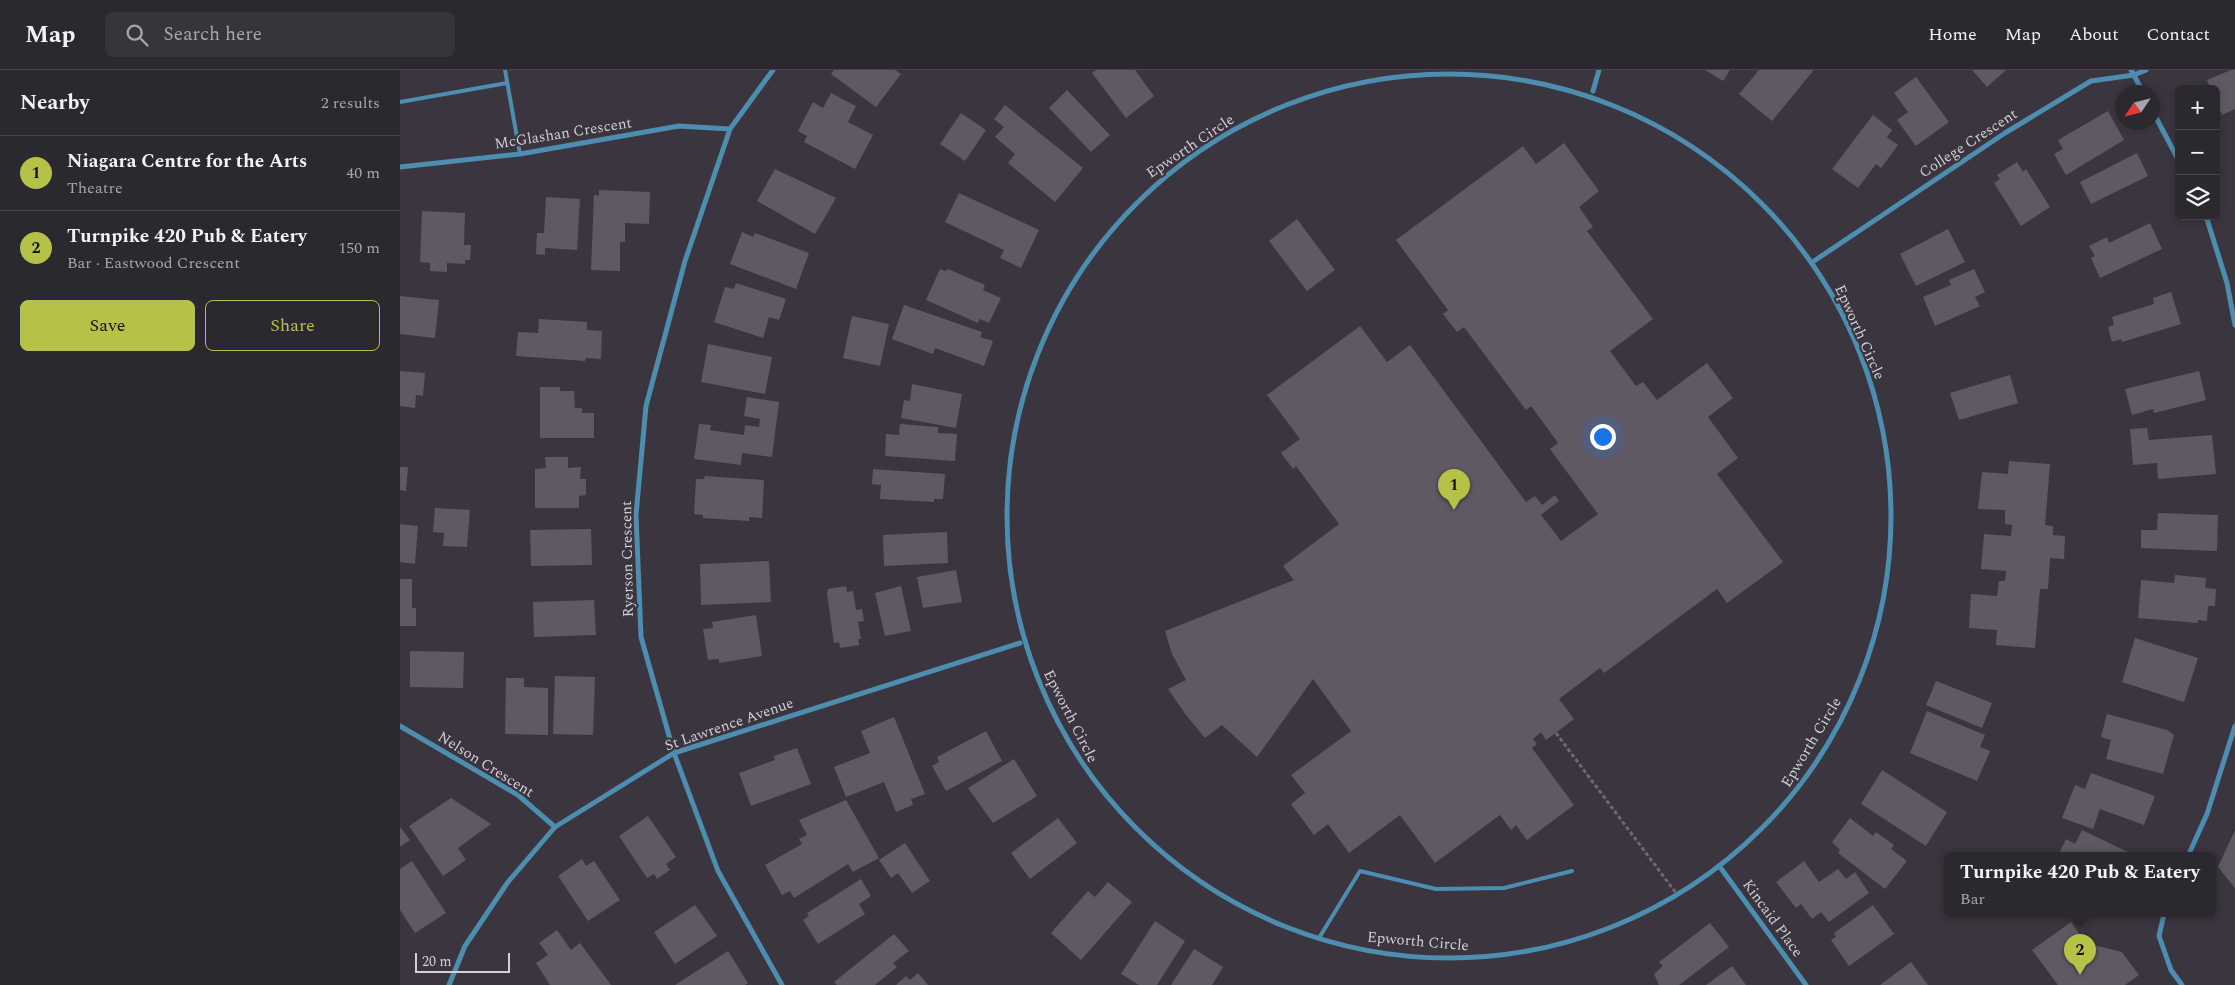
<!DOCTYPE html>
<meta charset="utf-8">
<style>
:root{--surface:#2c282f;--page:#38343b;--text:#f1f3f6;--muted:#a6a6aa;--line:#48444b;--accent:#b6c148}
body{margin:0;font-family:Spectral,serif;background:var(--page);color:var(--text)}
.controls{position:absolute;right:15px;top:15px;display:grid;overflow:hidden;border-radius:8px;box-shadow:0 2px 8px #0003}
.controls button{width:45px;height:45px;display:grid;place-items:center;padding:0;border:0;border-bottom:1px solid var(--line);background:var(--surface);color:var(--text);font:25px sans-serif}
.compass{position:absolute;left:1715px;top:15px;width:45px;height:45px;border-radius:50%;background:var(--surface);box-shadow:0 2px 8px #0003;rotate:235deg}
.scale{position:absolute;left:15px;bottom:12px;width:95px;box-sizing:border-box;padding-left:5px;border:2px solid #d3cfd6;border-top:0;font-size:14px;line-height:18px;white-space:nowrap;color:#d3cfd6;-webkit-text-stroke:4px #3b353f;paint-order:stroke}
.you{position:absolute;left:1202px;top:366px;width:18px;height:18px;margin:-12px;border:4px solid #fff;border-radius:50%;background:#1a73e8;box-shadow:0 0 0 8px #1a73e833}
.badge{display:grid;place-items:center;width:32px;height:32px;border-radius:50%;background:var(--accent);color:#111;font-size:16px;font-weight:700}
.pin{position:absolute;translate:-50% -41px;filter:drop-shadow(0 1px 2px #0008)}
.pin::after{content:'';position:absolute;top:26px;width:18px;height:15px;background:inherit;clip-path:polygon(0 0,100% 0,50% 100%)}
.popup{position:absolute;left:1544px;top:782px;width:272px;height:65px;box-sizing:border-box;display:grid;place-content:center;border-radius:8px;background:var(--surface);filter:drop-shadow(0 1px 4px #0005);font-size:16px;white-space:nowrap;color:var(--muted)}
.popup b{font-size:19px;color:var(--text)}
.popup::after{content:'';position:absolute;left:50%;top:100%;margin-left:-10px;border:10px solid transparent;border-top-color:var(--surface)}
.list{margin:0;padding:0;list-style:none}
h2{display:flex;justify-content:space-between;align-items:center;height:65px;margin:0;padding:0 20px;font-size:21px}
h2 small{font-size:16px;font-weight:400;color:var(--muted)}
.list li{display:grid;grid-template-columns:32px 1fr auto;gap:15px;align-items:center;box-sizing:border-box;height:75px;padding:0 20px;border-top:1px solid var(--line)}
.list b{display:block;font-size:19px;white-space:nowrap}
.list p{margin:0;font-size:16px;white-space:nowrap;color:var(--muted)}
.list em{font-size:16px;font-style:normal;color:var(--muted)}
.actions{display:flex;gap:10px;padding:15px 20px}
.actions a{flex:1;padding:11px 0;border:1px solid var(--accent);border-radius:8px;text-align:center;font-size:18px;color:var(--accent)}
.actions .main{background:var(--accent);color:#111}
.icon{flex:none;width:28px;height:28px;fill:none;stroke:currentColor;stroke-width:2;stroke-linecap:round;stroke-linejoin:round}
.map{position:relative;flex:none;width:1835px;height:915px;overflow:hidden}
header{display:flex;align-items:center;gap:30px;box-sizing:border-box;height:70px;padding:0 25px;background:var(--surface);border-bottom:1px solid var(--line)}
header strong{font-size:24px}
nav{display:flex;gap:28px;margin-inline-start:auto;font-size:18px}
.search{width:350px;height:45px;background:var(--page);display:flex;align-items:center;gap:12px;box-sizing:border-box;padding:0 18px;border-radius:8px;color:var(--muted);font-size:19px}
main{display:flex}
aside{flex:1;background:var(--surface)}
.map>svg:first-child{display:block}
.building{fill:#605965}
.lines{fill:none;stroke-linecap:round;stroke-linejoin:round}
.path{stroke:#6d6871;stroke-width:3;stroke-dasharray:4 2.5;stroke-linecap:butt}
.lane{stroke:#4d8daf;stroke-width:4}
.street{stroke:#4d8daf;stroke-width:5}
.labels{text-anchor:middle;stroke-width:4.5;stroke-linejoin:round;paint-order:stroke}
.street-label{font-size:15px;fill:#d3cfd6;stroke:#3b353f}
</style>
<header>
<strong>Map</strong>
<div class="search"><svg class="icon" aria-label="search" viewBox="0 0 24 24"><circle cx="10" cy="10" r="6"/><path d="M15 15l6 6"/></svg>Search here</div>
<nav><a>Home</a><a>Map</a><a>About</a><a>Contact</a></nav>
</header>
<main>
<aside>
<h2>Nearby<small>2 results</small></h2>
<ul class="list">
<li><span class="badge">1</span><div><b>Niagara Centre for the Arts</b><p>Theatre</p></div><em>40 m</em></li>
<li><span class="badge">2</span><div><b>Turnpike 420 Pub &amp; Eatery</b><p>Bar · Eastwood Crescent</p></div><em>150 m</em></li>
</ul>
<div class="actions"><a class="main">Save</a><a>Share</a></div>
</aside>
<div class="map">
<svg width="1835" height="915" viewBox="0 0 1835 915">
<rect width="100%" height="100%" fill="#3b353f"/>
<path class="building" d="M 434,0 L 495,0 L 501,4 L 476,37 L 431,4 Z
M 696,0 L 735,0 L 754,26 L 726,48 L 692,3 Z
M 1305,0 L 1330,0 L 1323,11 Z
M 1359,0 L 1412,0 L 1413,1 L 1372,51 L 1339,24 Z
M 1572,0 L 1606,0 L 1587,17 Z
M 1831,0 L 1835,0 L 1835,39 L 1822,45 L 1816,32 L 1816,19 L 1811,19 L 1807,10 Z
M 1516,7 L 1549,52 L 1516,76 L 1497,50 L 1508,42 L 1494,23 Z
M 667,20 L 710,65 L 691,82 L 649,38 Z
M 431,23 L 456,36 L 448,52 L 473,65 L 455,99 L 404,72 L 407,66 L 398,61 L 413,32 L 423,38 Z
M 605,35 L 683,98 L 655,132 L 608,93 L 615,84 L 595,67 L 604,57 L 594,49 Z
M 1708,41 L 1724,70 L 1666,105 L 1654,84 L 1663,79 L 1658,70 Z
M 561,43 L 586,60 L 565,91 L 540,74 Z
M 1473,45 L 1492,60 L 1487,67 L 1498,75 L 1481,98 L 1476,94 L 1458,118 L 1432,99 Z
M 1164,73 L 1199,121 L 1179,137 L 1193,157 L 1187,161 L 1253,249 L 1210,281 L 1236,316 L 1243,312 L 1257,330 L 1307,293 L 1333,328 L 1308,347 L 1338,388 L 1317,404 L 1383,492 L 1327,533 L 1317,519 L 1204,603 L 1200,598 L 1159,629 L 1174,649 L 1146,670 L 1141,662 L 1133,669 L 1137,674 L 1132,678 L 1174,735 L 1127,770 L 1116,755 L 1111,760 L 1100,745 L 1035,793 L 1000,745 L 949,783 L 928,754 L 914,765 L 891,734 L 905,723 L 891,705 L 951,661 L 913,609 L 857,687 L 822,655 L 805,668 L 786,645 L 768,619 L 786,610 L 772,584 L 765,561 L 894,510 L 883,496 L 939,454 L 896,396 L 893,399 L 881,383 L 900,369 L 867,325 L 960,256 L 987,292 L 1010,275 L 1126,432 L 1135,426 L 1142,435 L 1155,425 L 1159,431 L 1141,445 L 1161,471 L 1198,444 L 1150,379 L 1158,373 L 1131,336 L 1126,340 L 1064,257 L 1057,262 L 1043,244 L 1048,240 L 996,170 L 1123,76 L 1136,94 Z
M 1737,83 L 1748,106 L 1691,134 L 1680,112 Z
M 1617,92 L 1623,102 L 1626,99 L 1650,137 L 1621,156 L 1594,113 L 1600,109 L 1597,105 Z
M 375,99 L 436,128 L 415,164 L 357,131 Z
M 199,120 L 250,122 L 249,154 L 225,153 L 225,172 L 220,172 L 220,201 L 191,200 L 194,125 L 199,126 Z
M 559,123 L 639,160 L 621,198 L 600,188 L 604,180 L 545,152 Z
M 146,127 L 180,129 L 177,180 L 145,178 L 145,185 L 136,184 L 137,163 L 144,163 Z
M 22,141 L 65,143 L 64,175 L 71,175 L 70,190 L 65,190 L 65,194 L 47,193 L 47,202 L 30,201 L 30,193 L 20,192 Z
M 897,149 L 935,200 L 907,221 L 869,171 Z
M 1750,153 L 1762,179 L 1700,208 L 1691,188 L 1695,186 L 1689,176 L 1707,167 L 1709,173 Z
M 1548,159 L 1565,192 L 1516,216 L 1500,184 Z
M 342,162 L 353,167 L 355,163 L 409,183 L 396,219 L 330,194 Z
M 540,199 L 546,201 L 548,199 L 585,215 L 583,220 L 601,228 L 589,253 L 580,249 L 578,253 L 526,230 Z
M 1574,199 L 1585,222 L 1575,227 L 1580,236 L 1535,256 L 1523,227 L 1551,215 L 1549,210 Z
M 336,213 L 386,229 L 379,250 L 369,247 L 363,268 L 314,252 L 325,217 L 334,219 Z
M 1771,222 L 1781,254 L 1722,272 L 1721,269 L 1712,272 L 1708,257 L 1714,255 L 1712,247 L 1754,234 L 1753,228 Z
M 0,226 L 39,230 L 35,268 L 0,264 Z
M 504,235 L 582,262 L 580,267 L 593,271 L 584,296 L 535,278 L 533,284 L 492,269 Z
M 452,246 L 489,254 L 480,296 L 443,288 Z
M 139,249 L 187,252 L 187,260 L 202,261 L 201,289 L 186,288 L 185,291 L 116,286 L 118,262 L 138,263 Z
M 308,274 L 372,287 L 365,324 L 301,312 Z
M 0,301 L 25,303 L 23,326 L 16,325 L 15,338 L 0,336 Z
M 1799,301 L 1806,330 L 1754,343 L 1753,339 L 1732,345 L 1725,319 Z
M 1610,305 L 1618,333 L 1559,350 L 1550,323 Z
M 512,314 L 562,324 L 556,358 L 501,348 L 504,330 L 510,331 Z
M 140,317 L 160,317 L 160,321 L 174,321 L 175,338 L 182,338 L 182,343 L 194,343 L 194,368 L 140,368 Z
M 347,327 L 379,332 L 372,387 L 342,383 L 341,395 L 294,389 L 299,354 L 311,355 L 310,360 L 344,365 L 345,355 L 359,357 L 360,349 L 344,346 Z
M 500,354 L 538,357 L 538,363 L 557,364 L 555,391 L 485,386 L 486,364 L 499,365 Z
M 1747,358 L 1749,370 L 1812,365 L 1816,404 L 1758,409 L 1757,393 L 1733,395 L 1730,359 Z
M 145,387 L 168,387 L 168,398 L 181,397 L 180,409 L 186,409 L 186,425 L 179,426 L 179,438 L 135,438 L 135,399 L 146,398 Z
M 1609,391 L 1650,394 L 1645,455 L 1653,456 L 1653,465 L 1665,466 L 1664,489 L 1650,488 L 1648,519 L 1640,519 L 1635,578 L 1596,575 L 1597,560 L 1569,558 L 1571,524 L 1597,526 L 1599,511 L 1605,511 L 1606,501 L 1581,499 L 1584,464 L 1611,466 L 1612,455 L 1605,454 L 1605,440 L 1578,439 L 1582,402 L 1608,404 Z
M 0,397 L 8,397 L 6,421 L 0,420 Z
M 473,399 L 545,404 L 543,429 L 534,429 L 534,432 L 480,429 L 481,415 L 472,414 Z
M 305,406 L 364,410 L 362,448 L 349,447 L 349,451 L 303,448 L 303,445 L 294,444 L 296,409 L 304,409 Z
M 35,438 L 70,440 L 67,477 L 43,476 L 44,463 L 33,462 Z
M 1758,443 L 1818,445 L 1817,481 L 1741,478 L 1741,460 L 1757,460 Z
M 0,454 L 18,456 L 15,494 L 0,492 Z
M 191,459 L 192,495 L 131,496 L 130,460 Z
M 547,462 L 548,493 L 484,496 L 483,465 Z
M 369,491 L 371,532 L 301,535 L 300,494 Z
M 556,500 L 562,532 L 523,538 L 517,507 Z
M 1775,505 L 1806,508 L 1805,518 L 1816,519 L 1815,536 L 1808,536 L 1807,551 L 1798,550 L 1798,553 L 1738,548 L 1741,510 L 1774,513 Z
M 0,509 L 12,509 L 12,538 L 16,538 L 16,556 L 0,556 Z
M 446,516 L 447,522 L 453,521 L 456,540 L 462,539 L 464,551 L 458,552 L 461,569 L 458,569 L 459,575 L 440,578 L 439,572 L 434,573 L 427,524 L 428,519 Z
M 501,516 L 511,561 L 485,566 L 475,523 Z
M 194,530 L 196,565 L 134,567 L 133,532 Z
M 356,545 L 362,586 L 319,593 L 319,589 L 308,590 L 303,559 L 313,558 L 312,552 Z
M 1735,568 L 1798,588 L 1784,632 L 1722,612 Z
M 10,581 L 64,582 L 63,618 L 10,617 Z
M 155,606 L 195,607 L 193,665 L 153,664 Z
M 106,608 L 124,608 L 124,617 L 148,618 L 148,665 L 105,664 Z
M 1536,611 L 1592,633 L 1582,658 L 1526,635 Z
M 1527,641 L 1585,665 L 1580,677 L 1590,681 L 1577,711 L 1510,683 Z
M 1707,644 L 1767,660 L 1774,665 L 1763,704 L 1706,689 L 1711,670 L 1701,667 Z
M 494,647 L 525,724 L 511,729 L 513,735 L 496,742 L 484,712 L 446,727 L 434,697 L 470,683 L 461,661 Z
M 586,661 L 602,691 L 546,721 L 532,696 L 539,692 L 537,687 Z
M 397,678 L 411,714 L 351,736 L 339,703 L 375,690 L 374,686 Z
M 614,689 L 637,726 L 593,753 L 568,718 Z
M 1482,700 L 1547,742 L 1526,776 L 1461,734 Z
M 1691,703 L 1755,726 L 1744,755 L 1700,739 L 1693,759 L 1662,748 L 1675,715 L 1685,719 Z
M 51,728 L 91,754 L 58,778 L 66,790 L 43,806 L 9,756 Z
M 446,730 L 479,788 L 453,802 L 448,794 L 394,828 L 390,821 L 382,825 L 365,795 L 402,774 L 399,769 L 407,765 L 399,750 Z
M 248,746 L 276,787 L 266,794 L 270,800 L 257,809 L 254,804 L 247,808 L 219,766 Z
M 658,748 L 677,773 L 630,809 L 611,783 Z
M 1450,748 L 1473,766 L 1476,762 L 1494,775 L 1491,779 L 1507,791 L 1485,819 L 1438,783 L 1440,780 L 1432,772 Z
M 0,757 L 10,770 L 0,777 Z
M 1682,760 L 1734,785 L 1733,786 L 1658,786 L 1666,769 L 1675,774 Z
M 1835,760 L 1835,818 L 1818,797 Z
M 505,773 L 530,811 L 512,823 L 498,803 L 491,808 L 479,790 Z
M 182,789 L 186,796 L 194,791 L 220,830 L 188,851 L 158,806 Z
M 12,791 L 46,843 L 15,863 L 0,840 L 0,799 Z
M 1404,791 L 1419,812 L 1438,799 L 1446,809 L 1455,802 L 1469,823 L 1429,852 L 1421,842 L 1412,849 L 1401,834 L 1396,838 L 1376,812 Z
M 461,809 L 471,826 L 459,834 L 465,844 L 418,874 L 403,850 L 409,846 L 407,843 Z
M 708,812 L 732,832 L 681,890 L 651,863 L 688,821 L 695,827 Z
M 295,835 L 317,866 L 275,894 L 254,862 Z
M 1473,835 L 1494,864 L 1449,896 L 1431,870 L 1436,867 L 1434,863 Z
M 755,851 L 785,871 L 757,915 L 739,915 L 721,904 Z
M 1671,852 L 1686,873 L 1722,882 L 1739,905 L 1725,915 L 1658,915 L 1632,880 Z
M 1310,853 L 1329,877 L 1279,915 L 1259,915 L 1254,904 L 1263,896 L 1259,892 Z
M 157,860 L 171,880 L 180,873 L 211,915 L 150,915 L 136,893 L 148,885 L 139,873 Z
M 494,864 L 509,881 L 493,893 L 497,897 L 475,915 L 437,915 L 434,912 Z
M 794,879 L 823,897 L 812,915 L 771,915 Z
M 328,881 L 348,913 L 345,915 L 275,915 Z
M 1511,892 L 1528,915 L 1480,915 Z
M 1332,896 L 1346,915 L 1306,915 Z
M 518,903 L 528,915 L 496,915 L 506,906 L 510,910 Z"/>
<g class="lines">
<path class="path" d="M 1156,663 L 1276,823"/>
<path class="lane" d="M 105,0 L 120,84
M 0,32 L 107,13
M 919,868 L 960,801 L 1036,819 L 1104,818 L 1172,801"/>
<path class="street" d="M 373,0 L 330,59 L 285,191 L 246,336 L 236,445 L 241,567 L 274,683 L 318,801 L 382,915
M 1731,0 L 1743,22
M607 446a442 442 0 1 1 884 0a442 442 0 1 1-884 0Z
M 1193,21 L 1199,0
M 1752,40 L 1779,91
M 0,97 L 120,84 L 279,56 L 330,59
M 1806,146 L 1827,213 L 1835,255
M 1414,191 L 1605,63 L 1691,11 L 1734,5 L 1746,0
M 0,656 L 118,725 L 155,757
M 1788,786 L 1807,744 L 1835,656
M 1320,797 L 1406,915
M 1764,844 L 1759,866 L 1771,900 L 1782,915
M 49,915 L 65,876 L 108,812 L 155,757 L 274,683 L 620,573"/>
</g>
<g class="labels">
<g class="street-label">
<text transform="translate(163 63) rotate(-9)" y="5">McGlashan Crescent</text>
<text transform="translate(1568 73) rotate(-33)" y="5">College Crescent</text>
<text transform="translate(790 76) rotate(-34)" y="5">Epworth Circle</text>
<text transform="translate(1460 262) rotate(66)" y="5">Epworth Circle</text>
<text transform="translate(227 489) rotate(-91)" y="5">Ryerson Crescent</text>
<text transform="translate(671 646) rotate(63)" y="5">Epworth Circle</text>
<text transform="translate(329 654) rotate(-19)" y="5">St Lawrence Avenue</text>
<text transform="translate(1411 672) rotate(-59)" y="5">Epworth Circle</text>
<text transform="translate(86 694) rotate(32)" y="5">Nelson Crescent</text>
<text transform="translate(1373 848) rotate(54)" y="5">Kincaid Place</text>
<text transform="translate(1018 871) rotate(5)" y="5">Epworth Circle</text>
</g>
</g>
</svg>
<div class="controls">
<button>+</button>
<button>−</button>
<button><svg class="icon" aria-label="layers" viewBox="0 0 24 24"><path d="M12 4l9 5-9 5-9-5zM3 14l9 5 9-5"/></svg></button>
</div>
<svg class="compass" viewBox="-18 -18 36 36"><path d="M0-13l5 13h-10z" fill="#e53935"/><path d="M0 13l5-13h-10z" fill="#a6a6aa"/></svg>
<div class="scale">20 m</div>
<div class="you"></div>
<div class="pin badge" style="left:1054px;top:440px">1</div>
<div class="pin badge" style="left:1680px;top:905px">2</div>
<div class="popup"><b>Turnpike 420 Pub &amp; Eatery</b>Bar</div>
</div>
</main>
